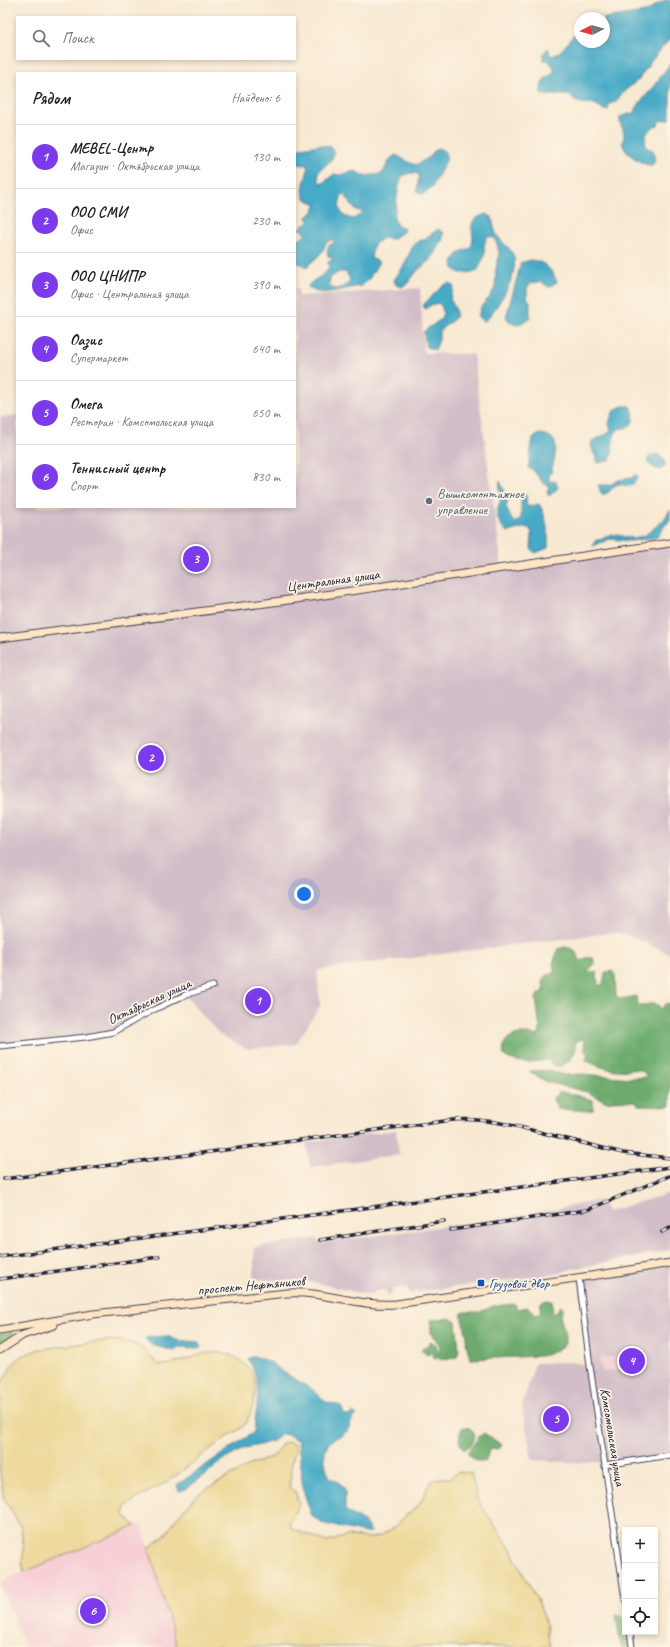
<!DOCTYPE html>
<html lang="ru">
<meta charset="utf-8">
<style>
:root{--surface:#fff;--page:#f2f2f2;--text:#202124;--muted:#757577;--line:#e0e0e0;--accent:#7c3aed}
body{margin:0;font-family:Caveat,sans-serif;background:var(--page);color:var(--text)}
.controls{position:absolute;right:12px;bottom:12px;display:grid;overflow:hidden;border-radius:0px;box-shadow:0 2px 6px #0003}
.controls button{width:36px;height:36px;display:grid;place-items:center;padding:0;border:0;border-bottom:1px solid var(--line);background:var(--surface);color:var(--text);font:20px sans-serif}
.compass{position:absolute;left:574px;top:12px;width:36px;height:36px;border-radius:50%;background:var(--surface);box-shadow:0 2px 6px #0003;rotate:265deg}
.you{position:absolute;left:304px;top:894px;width:14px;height:14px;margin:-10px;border:3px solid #fff;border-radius:50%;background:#1a73e8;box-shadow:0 0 0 6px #1a73e833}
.badge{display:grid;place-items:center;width:26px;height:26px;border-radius:50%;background:var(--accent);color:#fff;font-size:13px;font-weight:700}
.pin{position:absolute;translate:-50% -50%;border:2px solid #fff;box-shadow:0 1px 4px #0006}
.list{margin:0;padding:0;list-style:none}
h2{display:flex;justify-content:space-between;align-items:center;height:52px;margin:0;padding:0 16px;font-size:17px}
h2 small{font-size:13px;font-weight:400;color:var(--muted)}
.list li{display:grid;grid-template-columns:26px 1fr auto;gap:12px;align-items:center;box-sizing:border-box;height:64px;padding:0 16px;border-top:1px solid var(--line)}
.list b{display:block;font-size:15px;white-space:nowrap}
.list p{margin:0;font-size:13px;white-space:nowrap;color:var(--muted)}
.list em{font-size:13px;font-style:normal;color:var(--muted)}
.icon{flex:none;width:22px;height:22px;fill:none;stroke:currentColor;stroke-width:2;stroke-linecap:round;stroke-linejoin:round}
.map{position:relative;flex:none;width:670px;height:1647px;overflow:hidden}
.search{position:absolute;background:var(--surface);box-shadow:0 2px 6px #0003;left:16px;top:16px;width:280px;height:44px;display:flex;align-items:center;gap:10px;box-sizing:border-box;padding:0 14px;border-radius:0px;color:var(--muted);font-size:15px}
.panel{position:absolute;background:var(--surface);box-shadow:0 2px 6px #0003;left:16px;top:72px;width:280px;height:436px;border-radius:0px}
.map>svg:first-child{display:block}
.built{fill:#f7cfd5}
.industrial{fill:#d2bdc8;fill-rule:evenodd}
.green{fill:#85c67e;stroke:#54745c}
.forest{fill:#6cab6d;stroke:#476654}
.sand{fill:#eeda9e;stroke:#887e6c}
.water{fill:#47aac6;stroke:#346680;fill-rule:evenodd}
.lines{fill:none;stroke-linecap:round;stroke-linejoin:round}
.street-casing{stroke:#424052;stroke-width:7}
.secondary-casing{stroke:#424052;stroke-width:9}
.street{stroke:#fff;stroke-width:5}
.secondary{stroke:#fde5c5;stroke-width:7}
.rail-casing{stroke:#22223b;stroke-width:3.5}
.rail{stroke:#fcf5e5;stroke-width:2;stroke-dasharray:6;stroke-linecap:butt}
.service-dot{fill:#5c6f8a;stroke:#fcf5e5;stroke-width:1.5}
.transit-dot{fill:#1a4fb4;stroke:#fcf5e5;stroke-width:1.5}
.labels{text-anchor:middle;stroke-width:3.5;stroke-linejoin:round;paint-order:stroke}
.service-label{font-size:14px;fill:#4e5e75;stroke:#fcf5e5;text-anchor:start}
.street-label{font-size:14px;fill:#22223b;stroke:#fcf5e5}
.transit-label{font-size:14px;fill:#164399;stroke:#fcf5e5;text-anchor:start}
</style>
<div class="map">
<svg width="670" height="1647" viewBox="0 0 670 1647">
<rect width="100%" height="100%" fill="#fcf5e5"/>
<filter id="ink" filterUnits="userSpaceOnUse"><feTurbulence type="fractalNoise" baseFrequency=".025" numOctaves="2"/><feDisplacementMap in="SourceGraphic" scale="8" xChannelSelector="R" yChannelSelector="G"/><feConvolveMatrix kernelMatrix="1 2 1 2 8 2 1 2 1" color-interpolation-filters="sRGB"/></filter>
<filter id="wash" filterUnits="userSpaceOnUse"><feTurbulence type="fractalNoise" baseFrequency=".012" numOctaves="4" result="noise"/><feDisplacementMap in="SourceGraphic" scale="16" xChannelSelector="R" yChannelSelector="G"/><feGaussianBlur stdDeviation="0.9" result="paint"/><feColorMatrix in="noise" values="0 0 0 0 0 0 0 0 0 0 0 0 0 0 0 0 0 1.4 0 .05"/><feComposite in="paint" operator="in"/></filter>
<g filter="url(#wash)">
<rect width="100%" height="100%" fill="#f8e9d2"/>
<path class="built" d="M 649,1354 L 650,1366 L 601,1372 L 600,1358 Z
M 142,1524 L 177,1647 L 25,1647 L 0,1585 L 0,1582 Z"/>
<path class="industrial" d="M 420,288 L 424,353 L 473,354 L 502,568 L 670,543 L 670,954 L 628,935 L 619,933 L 608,933 L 317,970 L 320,1006 L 296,1044 L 248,1049 L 220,1035 L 185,995 L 113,1032 L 0,1046 L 0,417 L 17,415 L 17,507 L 295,507 L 295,289 L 298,289 L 299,296 Z
M 396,1130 L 399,1155 L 310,1167 L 306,1142 Z
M 670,1193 L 670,1250 L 572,1269 L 557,1274 L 409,1293 L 406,1288 L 392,1289 L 392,1295 L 387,1295 L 386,1290 L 375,1291 L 370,1295 L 305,1281 L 256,1279 L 254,1278 L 254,1247 L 317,1238 L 318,1241 L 323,1243 L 531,1214 L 601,1200 L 607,1212 Z
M 670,1263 L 670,1455 L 605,1465 L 596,1462 L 584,1463 L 532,1460 L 522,1406 L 535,1363 L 570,1362 L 590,1366 L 579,1278 ZM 649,1354 L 650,1366 L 602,1372 L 600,1358 Z"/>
<path class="green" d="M 11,1332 L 13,1333 L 12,1336 L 0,1344 L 0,1334 Z
M 616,1615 L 622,1617 L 623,1620 L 627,1647 L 621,1647 Z"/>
<path class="forest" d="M 564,947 C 572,947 578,952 580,960 L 582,961 L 588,957 L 593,958 L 595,964 L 587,971 L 597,972 L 598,986 L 603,984 L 605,974 L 606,972 L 612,971 L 615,975 L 616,996 L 620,999 L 636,996 L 637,1004 L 640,1006 C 648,1004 656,1001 662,1009 L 665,1004 L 670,1003 L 670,1106 L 638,1105 L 637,1102 C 632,1100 612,1100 607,1102 L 587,1092 L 547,1082 L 530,1072 L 530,1071 L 550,1070 L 565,1075 L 581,1074 L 632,1078 L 647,1077 C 642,1065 625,1072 616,1070 C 609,1070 591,1064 586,1060 L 587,1056 L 589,1056 L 585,1051 L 584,1041 L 581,1039 L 574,1044 L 576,1046 C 575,1060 557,1075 547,1060 C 532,1063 518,1064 504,1056 C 499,1034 521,1031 538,1036 L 540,1031 L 536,998 L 539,993 L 544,992 L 543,980 L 545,976 L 552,974 L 555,971 L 553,964 L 558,949 Z
M 563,1092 L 593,1100 L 593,1110 L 588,1111 L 558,1109 L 554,1102 L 553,1098 L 558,1093 Z
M 547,1300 L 552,1301 L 553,1314 L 555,1314 L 560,1306 L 563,1307 L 563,1311 L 560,1315 L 565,1334 L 565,1344 C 557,1350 551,1354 540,1356 L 470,1359 L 466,1342 L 467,1336 L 461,1314 L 464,1312 L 480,1312 L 493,1306 L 515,1304 L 517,1309 L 525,1307 L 529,1308 L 536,1315 L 540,1312 L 541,1302 Z
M 450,1318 L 456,1322 L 459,1349 L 457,1357 L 442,1359 L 434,1358 L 433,1352 L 427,1355 L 421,1350 L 431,1342 L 436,1345 L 438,1350 L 441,1350 L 437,1340 L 431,1333 L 431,1320 Z
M 463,1427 L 470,1428 L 475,1435 C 474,1441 470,1447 464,1450 C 458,1444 458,1433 463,1427 Z
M 484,1433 L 502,1445 L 501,1447 L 499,1449 L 491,1448 L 485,1461 L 476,1461 L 467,1453 L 479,1437 Z"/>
<path class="sand" d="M 110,1340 C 135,1342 142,1345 158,1365 C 180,1366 201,1349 223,1353 C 235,1355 246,1364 252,1373 C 260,1385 252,1412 246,1423 C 242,1430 230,1434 224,1439 C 204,1453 185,1470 165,1483 C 152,1491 138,1497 126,1506 L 124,1516 L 136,1526 L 24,1572 L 22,1562 L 24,1550 L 21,1528 L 4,1498 L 0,1476 L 0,1387 L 12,1365 L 22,1356 L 40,1349 Z
M 287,1442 L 295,1445 L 296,1450 L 291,1464 L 292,1474 L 289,1483 L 292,1490 L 296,1493 L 299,1504 L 289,1523 L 293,1529 L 327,1542 L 348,1536 L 370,1538 L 380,1536 L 395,1527 L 405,1516 L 414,1510 L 421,1502 L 427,1488 L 432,1481 L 440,1478 L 450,1478 L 458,1472 L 471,1473 L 477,1498 L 486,1513 L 511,1549 L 515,1559 L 539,1603 L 546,1624 L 550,1647 L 177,1647 L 149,1548 L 165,1535 L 178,1516 L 198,1494 L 250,1465 L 274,1456 L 282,1444 Z"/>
<path class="water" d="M 665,0 L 670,0 L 670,39 L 652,60 L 638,80 L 621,94 L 616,102 L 609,104 L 608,110 L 605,110 C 601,109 598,105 594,104 C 584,102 578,106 570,95 L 544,95 L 541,93 C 540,86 544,76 551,75 L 555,69 L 548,60 L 543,60 L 543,54 L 547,49 L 549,49 L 550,55 L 552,56 C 564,52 570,37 580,29 L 580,42 L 604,42 L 604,18 L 645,12 C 653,9 657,3 665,0 Z
M 670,64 L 670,119 L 659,121 L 658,125 C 648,129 642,136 647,148 L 653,150 L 655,161 L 652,165 C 644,166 625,154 623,145 C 622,141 625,138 624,134 C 623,126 619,125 620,117 L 632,113 L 636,109 L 641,101 L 650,91 Z
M 319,145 L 331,147 L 334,153 L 332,159 L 318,173 L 319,182 L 323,183 L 334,174 L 340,175 L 355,171 L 364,176 L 382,174 L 391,158 L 396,155 C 403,158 408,163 416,165 L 430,157 L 435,150 L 439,148 L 445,152 L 447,159 L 432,187 L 422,195 L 417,191 L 419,174 L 411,173 L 402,176 L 399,185 L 394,217 L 397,226 L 403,227 L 404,231 L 393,239 L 382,238 L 373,246 L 371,258 L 379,262 L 369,279 L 362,286 C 348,287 319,299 308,287 C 311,279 322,279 329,268 L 328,262 L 334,259 L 328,256 L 327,250 L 329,245 L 334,243 L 333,240 C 323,241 326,248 321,253 C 317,258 311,262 307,267 L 299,263 L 295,263 L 295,238 L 300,239 L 305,235 L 303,230 L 299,229 L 303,225 L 308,223 L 309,219 L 306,218 L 314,210 L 317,204 L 305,199 C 299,184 310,176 307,165 L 295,164 L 295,149 ZM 344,194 C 351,202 352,211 363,212 L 360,215 L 353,219 L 344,216 L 339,208 L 341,196 ZM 339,272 L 346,272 L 350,280 C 347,286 341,288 335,289 L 330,286 L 329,282 L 331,277 Z
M 486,214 L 492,217 C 493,223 494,230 497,235 C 501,243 509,246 513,254 C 521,273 497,309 484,322 L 478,317 L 481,306 L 489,298 L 495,288 L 496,269 L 499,253 L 497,244 L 493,237 L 488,236 C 482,246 486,247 484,256 C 483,261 480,263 479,268 L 476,272 L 460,273 L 454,269 L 453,261 C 455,259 457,255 459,253 C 463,250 470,250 472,244 C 476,230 463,221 486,214 Z
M 438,229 L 444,233 L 442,241 L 431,259 L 418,270 L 407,284 L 402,287 L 396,285 L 394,280 L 403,267 L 414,244 L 426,238 Z
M 530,260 C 545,261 551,269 557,282 L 549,287 L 541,282 L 531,283 L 527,288 L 527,297 L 530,302 L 530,319 L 516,325 L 510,322 L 506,317 L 521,263 Z
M 450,283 L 454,287 L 450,299 C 463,320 452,319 439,331 L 439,340 L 435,350 L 426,347 L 424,331 L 440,320 L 443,315 L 442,307 L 438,303 L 431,305 L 425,309 L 423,305 L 442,286 Z
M 624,406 L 630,406 C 637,416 634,430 620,428 C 609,437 615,448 610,460 L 598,463 L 591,446 L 592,441 L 609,433 L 611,429 L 609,424 C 611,414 614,408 624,406 Z
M 540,434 C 558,435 557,448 554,461 C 552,467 553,471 549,476 L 549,481 L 556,482 L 558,486 L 557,489 L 549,496 L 547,493 L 549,486 L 543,483 L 533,470 L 528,468 L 533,438 Z
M 658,454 L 664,460 L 665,466 L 660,470 L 654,468 L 647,462 L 650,456 Z
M 636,474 L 638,477 L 631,486 L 618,484 L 613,487 L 609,492 L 602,495 L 598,485 L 610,485 L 618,480 L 631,478 Z
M 500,481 L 508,499 L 506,507 L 511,518 L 515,523 L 521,518 L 521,500 L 523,495 L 526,495 L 527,507 L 539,504 C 546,514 549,535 548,548 L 535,553 L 531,549 L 532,533 L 530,529 L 526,527 L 508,532 C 499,525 496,518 498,507 C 499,503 501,501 501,497 C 500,491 499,487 500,481 Z
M 670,510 L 670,521 L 664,526 L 658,537 L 630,541 L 610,539 L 593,546 L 595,541 L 611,534 L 633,538 L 644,536 L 663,521 Z
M 168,1336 L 175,1340 L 198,1342 L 202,1347 L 189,1349 C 183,1345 179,1348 174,1351 L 152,1345 L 145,1339 L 148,1337 Z
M 254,1356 L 270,1362 L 283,1372 L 313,1390 L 326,1402 L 341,1406 L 343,1413 L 348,1416 L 353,1413 L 357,1415 C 349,1421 351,1429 343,1435 C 340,1437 335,1437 332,1440 C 320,1450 325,1466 330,1478 C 349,1485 345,1493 345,1510 C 354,1517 366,1520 371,1532 L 366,1533 L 321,1523 L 312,1516 L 303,1490 L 298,1441 L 289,1435 L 282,1434 L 272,1441 L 260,1445 L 245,1448 L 222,1461 L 213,1469 L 186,1489 L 179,1491 L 177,1485 L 254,1432 C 256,1406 264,1383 248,1359 Z"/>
</g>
<g filter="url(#ink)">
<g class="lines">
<defs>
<path id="street" d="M 0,1046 L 86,1037 L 113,1032 L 155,1009 L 185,995 L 213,986
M 579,1278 L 590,1366 L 625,1599
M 605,1465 L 670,1455
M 630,1632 L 632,1647"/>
<path id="secondary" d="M 0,638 L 311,597 L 670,543
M 0,1330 L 93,1314 L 287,1293 C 326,1291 358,1307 396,1304 L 618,1272 L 670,1263
M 0,1350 L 23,1335 L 54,1325"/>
</defs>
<use href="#street" class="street-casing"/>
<use href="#secondary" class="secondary-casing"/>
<use href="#street" class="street"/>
<use href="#secondary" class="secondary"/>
<defs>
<path id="rail" d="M 523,1128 L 623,1153 L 670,1158
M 4,1179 L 453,1120 C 479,1118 503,1123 528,1129
M 451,1230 L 587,1210 L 669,1176
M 662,1232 L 670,1228
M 320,1240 L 444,1221
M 0,1257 L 670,1167
M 0,1279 L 159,1257"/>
</defs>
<use href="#rail" class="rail-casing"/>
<use href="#rail" class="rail"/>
</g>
</g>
<circle class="service-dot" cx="429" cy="501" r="4"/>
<rect class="transit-dot" x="477" y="1279" width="8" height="8" rx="2"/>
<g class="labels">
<g class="service-label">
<text x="437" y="498">Вышкомонтажное<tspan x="437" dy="16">управление</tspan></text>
</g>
<g class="street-label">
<text transform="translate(333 580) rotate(-8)" y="5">Центральная улица</text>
<text transform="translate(149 1001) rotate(-25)" y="5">Октябрьская улица</text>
<text transform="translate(251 1285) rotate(-5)" y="5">проспект Нефтяников</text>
<text transform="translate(613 1437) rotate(81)" y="5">Комсомольская улица</text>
</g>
<g class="transit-label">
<text x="489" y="1288">Грузовой двор</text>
</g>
</g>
</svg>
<div class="controls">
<button>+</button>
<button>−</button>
<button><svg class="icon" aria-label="locate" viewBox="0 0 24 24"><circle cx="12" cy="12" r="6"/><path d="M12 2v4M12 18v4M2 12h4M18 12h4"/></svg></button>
</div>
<svg class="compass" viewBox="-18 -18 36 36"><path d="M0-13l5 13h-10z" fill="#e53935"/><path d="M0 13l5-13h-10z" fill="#757577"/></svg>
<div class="you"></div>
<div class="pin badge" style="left:258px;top:1001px">1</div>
<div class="pin badge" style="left:151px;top:758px">2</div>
<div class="pin badge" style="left:196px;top:559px">3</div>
<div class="pin badge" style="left:632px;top:1361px">4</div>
<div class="pin badge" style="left:556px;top:1419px">5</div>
<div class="pin badge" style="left:93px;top:1611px">6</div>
<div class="search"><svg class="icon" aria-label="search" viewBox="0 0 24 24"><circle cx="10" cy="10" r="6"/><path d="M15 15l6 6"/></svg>Поиск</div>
<section class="panel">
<h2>Рядом<small>Найдено: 6</small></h2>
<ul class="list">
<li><span class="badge">1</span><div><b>MEBEL-Центр</b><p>Магазин · Октябрьская улица</p></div><em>130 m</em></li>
<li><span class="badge">2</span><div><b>ООО СМИ</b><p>Офис</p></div><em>230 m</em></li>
<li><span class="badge">3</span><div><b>ООО ЦНИПР</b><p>Офис · Центральная улица</p></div><em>390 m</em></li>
<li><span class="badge">4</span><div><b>Оазис</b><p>Супермаркет</p></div><em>640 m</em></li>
<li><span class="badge">5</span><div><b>Омега</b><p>Ресторан · Комсомольская улица</p></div><em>650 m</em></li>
<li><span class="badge">6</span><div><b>Теннисный центр</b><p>Спорт</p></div><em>830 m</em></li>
</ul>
</section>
</div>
